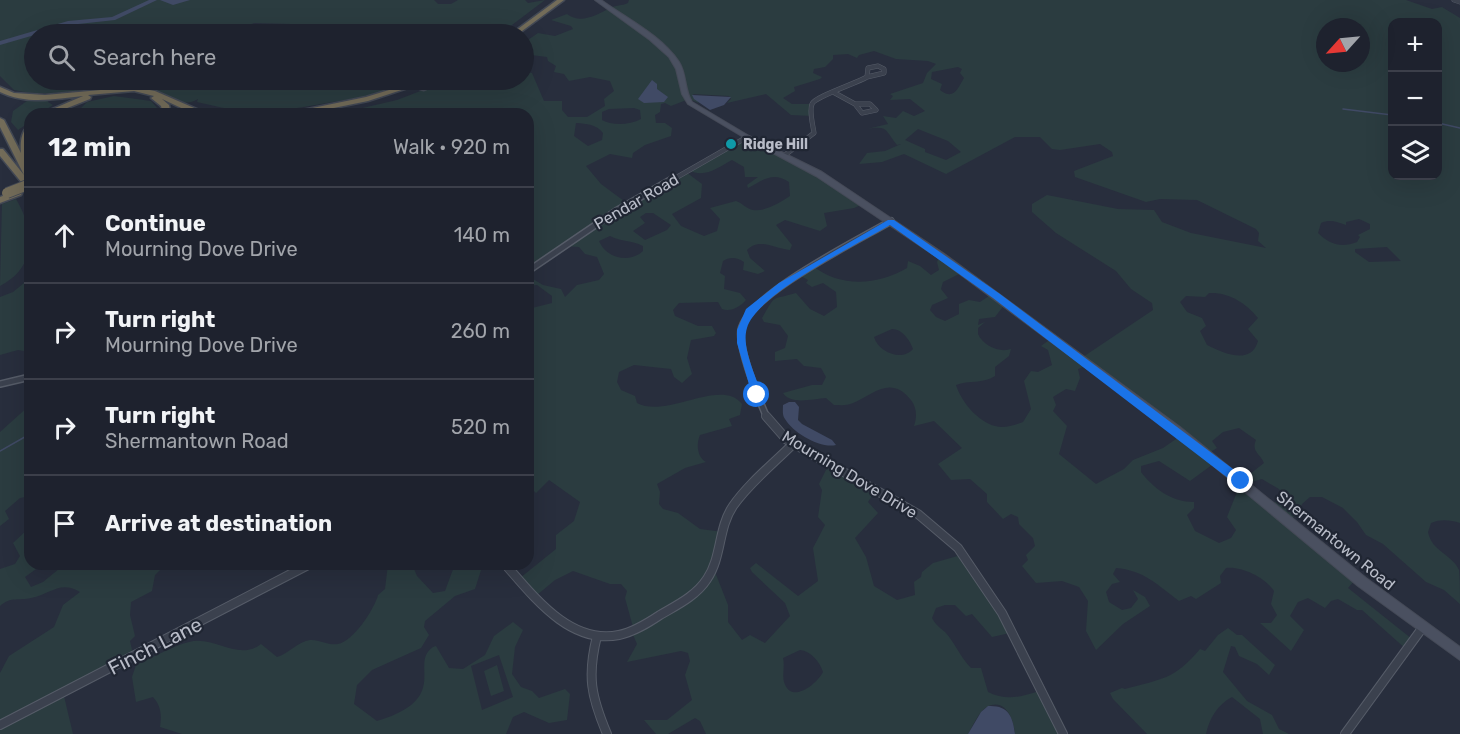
<!DOCTYPE html>
<meta charset="utf-8">
<style>
:root{--surface:#1e222e;--page:#2b2f3a;--text:#f1f3f6;--muted:#a1a4aa;--line:#3c3f4a}
body{margin:0;font-family:Rubik,sans-serif;background:var(--page);color:var(--text)}
.controls{position:absolute;right:18px;top:18px;display:grid;overflow:hidden;border-radius:12px;box-shadow:0 6px 24px #0002}
.controls button{width:54px;height:54px;display:grid;place-items:center;padding:0;border:0;border-bottom:2px solid var(--line);background:var(--surface);color:var(--text);font:30px sans-serif}
.compass{position:absolute;left:1316px;top:18px;width:54px;height:54px;border-radius:50%;background:var(--surface);box-shadow:0 6px 24px #0002;rotate:243deg}
.stop{position:absolute;width:18px;height:18px;margin:-14px;border:4px solid #1a73e8;border-radius:50%;background:#fff}
.stop.end{background:#1a73e8;border-color:#fff;box-shadow:0 2px 6px #0008}
.list{margin:0;padding:0;list-style:none}
h2{display:flex;justify-content:space-between;align-items:center;height:78px;margin:0;padding:0 24px;font-size:26px}
h2 small{font-size:20px;font-weight:400;color:var(--muted)}
.list li{display:grid;grid-template-columns:39px 1fr auto;gap:18px;align-items:center;box-sizing:border-box;height:96px;padding:0 24px;border-top:2px solid var(--line)}
.list b{display:block;font-size:22px;white-space:nowrap}
.list p{margin:0;font-size:20px;white-space:nowrap;color:var(--muted)}
.list em{font-size:20px;font-style:normal;color:var(--muted)}
.icon{flex:none;width:33px;height:33px;fill:none;stroke:currentColor;stroke-width:2;stroke-linecap:round;stroke-linejoin:round}
.map{position:relative;flex:none;width:1460px;height:734px;overflow:hidden}
.search{position:absolute;background:var(--surface);box-shadow:0 6px 24px #0002;left:24px;top:24px;width:510px;height:66px;display:flex;align-items:center;gap:15px;box-sizing:border-box;padding:0 21px;border-radius:33px;color:var(--muted);font-size:22px}
.panel{position:absolute;background:var(--surface);box-shadow:0 6px 24px #0002;left:24px;top:108px;width:510px;height:462px;border-radius:18px}
.map>svg:first-child{display:block}
.green{fill:#2b3c40;fill-rule:evenodd}
.water{fill:#404a65}
.lines{fill:none;stroke-linecap:round;stroke-linejoin:round}
.stream{stroke:#404a65;stroke-width:1.5}
.river{fill:#404a65;fill-rule:evenodd}
.street-far2-casing{stroke:#565c68;stroke-width:5}
.street-far1-casing{stroke:#565c68;stroke-width:8}
.street-casing{stroke:#565c68;stroke-width:10}
.secondary-casing{stroke:#454a57;stroke-width:2}
.highway-casing{stroke:#434955;stroke-width:3}
.street-far2{stroke:#3b414e;stroke-width:4}
.street-far1{stroke:#3b414e;stroke-width:5}
.street{stroke:#3b414e;stroke-width:8}
.secondary{fill:#4a5060;fill-rule:evenodd}
.highway{fill:#736c59;fill-rule:evenodd}
.highway-bridge-casing{stroke:#434955;stroke-width:12;stroke-linecap:butt}
.highway-bridge{stroke:#736c59;stroke-width:10}
.route{fill:#1a73e8}
.culture-dot{fill:#0f9aa8;stroke:#202633;stroke-width:2}
.labels{text-anchor:middle;stroke-width:4.5;stroke-linejoin:round;paint-order:stroke}
.far-poi-label{font-size:14px;font-weight:bold;fill:#b8bcc8;stroke:#202633;text-anchor:start}
.street-label{font-size:16px;fill:#b8bcc8;stroke:#202633}
.near-street-label{font-size:20px;fill:#b8bcc8;stroke:#202633}
</style>
<div class="map">
<svg width="1460" height="734" viewBox="0 0 1460 734">
<rect width="100%" height="100%" fill="#282e3d"/>
<path class="green" d="M 0,0 L 434,0 L 438,4 L 451,4 L 458,0 L 525,0 L 528,3 L 545,0 L 500,34 L 356,34 L 327,25 L 254,23 L 245,27 L 245,34 L 34,34 L 34,80 L 419,80 L 370,96 L 261,114 L 256,114 L 258,108 L 228,109 L 197,102 L 198,99 C 178,111 162,91 142,88 C 99,83 56,100 14,90 L 0,76 Z
M 629,0 L 1406,0 L 1432,9 L 1442,7 L 1460,18 L 1460,523 C 1450,520 1441,519 1431,523 L 1428,532 C 1432,552 1452,554 1459,570 C 1460,578 1460,594 1460,604 L 1444,590 L 1426,582 L 1383,544 L 1366,535 L 1357,522 L 1343,508 L 1322,497 L 1310,497 L 1302,504 L 1298,514 L 1288,521 L 1356,579 L 1348,588 L 1412,639 L 1406,649 L 1362,610 L 1357,610 L 1338,599 L 1331,601 L 1325,608 L 1308,598 L 1298,602 L 1290,616 L 1304,630 L 1291,651 L 1260,623 L 1271,623 L 1277,615 L 1271,604 L 1274,591 C 1265,577 1241,566 1226,568 L 1220,576 L 1221,583 L 1196,599 L 1191,596 L 1179,601 C 1158,585 1143,570 1116,568 L 1113,574 L 1120,582 L 1112,584 L 1106,592 L 1109,602 L 1122,610 L 1131,608 L 1138,599 L 1133,590 L 1145,597 L 1150,606 L 1123,624 L 1096,650 L 1086,631 L 1088,601 L 1079,587 L 1062,581 L 1036,583 L 1022,566 L 1028,560 L 1026,555 L 1035,546 L 1033,538 L 1019,524 L 1018,517 L 1011,514 L 1003,519 L 987,502 L 987,494 L 970,479 L 951,480 L 938,464 L 962,448 L 934,421 L 914,426 C 917,417 917,408 911,400 C 891,374 872,395 853,403 C 847,406 840,405 834,405 L 826,398 C 813,399 790,405 783,393 L 812,385 L 822,385 L 826,377 L 821,368 L 804,366 L 797,359 L 775,361 L 775,352 L 785,348 L 788,336 L 780,325 L 764,322 L 762,318 C 777,293 769,301 796,293 L 810,309 L 824,316 L 837,307 L 836,292 L 823,283 L 812,287 L 806,283 L 808,280 L 799,275 L 813,266 C 840,288 879,285 907,268 L 908,261 L 920,266 L 931,275 L 939,270 L 937,262 L 940,255 L 963,272 L 943,282 L 941,289 L 948,298 L 932,305 L 930,310 L 936,317 L 945,321 L 959,314 L 959,304 L 969,300 L 980,302 L 992,294 L 1005,304 L 995,317 L 979,319 L 978,325 L 985,322 L 978,328 L 978,334 C 983,346 1000,353 1011,349 L 1009,356 L 995,367 L 995,376 C 983,384 969,380 956,385 C 961,401 977,421 995,426 C 1004,429 1015,425 1023,422 L 1031,409 L 1024,381 L 1031,371 L 1038,372 L 1052,365 L 1048,350 L 1041,346 L 1052,338 L 1080,359 L 1153,310 L 1152,303 L 1131,289 L 1116,271 L 1056,233 L 1032,212 L 1032,204 L 1047,195 L 1118,209 L 1154,210 L 1162,222 L 1191,233 L 1266,248 L 1258,241 L 1259,233 L 1256,229 L 1197,200 L 1160,199 L 1146,202 L 1075,177 L 1074,171 L 1113,156 L 1112,152 L 1100,144 L 1060,150 L 1052,149 L 1040,137 L 1015,137 L 946,174 L 904,154 L 882,162 L 859,164 L 867,153 L 885,151 L 901,144 L 897,145 C 885,131 889,125 867,129 L 888,124 L 883,116 L 896,118 L 903,111 L 914,116 L 925,111 L 910,99 L 890,100 L 893,96 L 890,94 L 923,83 L 927,73 L 936,64 L 928,61 L 896,59 L 874,51 L 859,55 L 857,58 L 848,54 L 833,55 L 833,59 L 825,67 L 814,69 L 813,73 L 822,77 L 820,79 L 794,87 L 795,91 L 783,98 L 792,104 L 811,104 L 812,116 L 791,115 L 766,94 L 727,103 L 731,99 L 729,96 L 693,94 L 699,103 L 689,99 L 671,106 L 665,103 L 661,104 L 660,112 L 655,115 L 656,123 L 665,123 L 672,128 L 671,136 L 645,145 L 633,153 L 632,158 L 610,154 L 586,166 L 601,184 L 628,204 L 686,172 L 702,184 L 701,198 L 672,214 L 681,226 L 704,236 L 717,231 L 720,219 L 710,208 L 736,201 C 742,203 747,209 753,210 C 765,212 781,202 790,196 L 789,182 C 773,171 763,180 748,188 L 747,185 L 758,177 L 745,177 L 744,167 L 732,160 C 719,167 704,179 689,170 L 749,136 L 829,179 L 863,204 L 854,208 L 824,213 L 827,226 L 820,231 L 785,220 L 776,225 L 792,245 L 790,250 C 776,249 759,237 747,250 L 750,258 L 765,271 L 758,274 L 743,270 L 744,262 C 737,257 729,257 723,261 L 720,273 L 725,276 L 724,289 L 740,293 L 746,300 C 740,307 731,312 722,309 L 718,302 L 679,303 L 673,310 L 675,316 L 698,326 L 712,326 L 716,333 L 714,336 L 691,340 L 687,358 L 692,374 L 682,383 L 674,377 L 671,369 L 634,365 L 619,372 L 617,382 L 621,390 L 635,396 L 637,403 C 667,419 721,377 742,404 L 740,415 L 729,419 L 732,426 L 700,435 C 696,444 697,457 706,462 L 685,468 L 657,484 L 660,492 L 659,504 L 663,509 L 678,513 L 700,529 L 723,532 L 715,572 L 728,605 L 728,622 L 742,640 L 750,635 L 765,643 L 790,616 L 785,603 L 752,572 L 750,568 L 756,563 L 798,596 L 818,581 L 813,548 L 825,525 L 818,517 L 822,490 L 819,484 L 828,466 L 876,490 L 868,502 L 878,513 L 855,538 L 866,557 L 874,586 L 897,600 L 915,595 L 914,582 L 921,577 L 922,572 L 933,563 L 961,555 L 1010,633 L 992,637 L 972,614 L 966,616 L 955,605 L 945,605 L 936,608 L 932,618 C 936,625 939,627 945,632 C 954,641 960,657 971,668 L 981,668 L 988,692 C 1006,701 1021,697 1039,691 L 1063,734 L 1015,734 C 1014,721 1006,697 987,707 C 978,712 973,726 968,734 L 706,734 L 700,721 L 695,718 L 668,734 L 656,734 L 644,720 L 667,720 L 692,700 L 685,675 L 690,661 L 688,653 L 681,651 L 627,662 L 637,644 L 631,630 L 633,627 L 625,598 L 627,591 L 621,584 L 610,584 L 573,571 L 555,580 L 537,595 L 520,578 L 556,549 L 556,535 L 574,521 L 580,502 L 549,480 L 536,493 L 528,485 L 528,309 L 552,303 L 552,296 L 537,285 L 528,286 L 528,276 L 543,285 L 561,289 L 565,297 L 577,285 L 599,280 L 604,274 L 597,257 L 585,254 L 579,247 L 564,246 L 528,271 L 528,114 L 337,114 L 397,100 L 449,80 L 524,80 L 524,72 L 532,73 L 544,101 L 562,101 L 562,110 L 568,117 L 587,117 L 605,106 L 604,99 L 614,91 L 610,81 L 590,77 L 569,81 L 564,74 L 554,72 L 556,66 L 548,61 L 547,57 L 531,55 L 524,58 L 524,38 L 528,40 L 538,33 L 555,36 L 573,29 L 571,26 L 551,20 L 567,14 C 581,25 598,14 610,8 C 615,5 622,6 628,3 ZM 1392,22 L 1438,22 L 1438,176 L 1392,176 ZM 1325,27 L 1361,27 L 1361,63 L 1325,63 ZM 958,67 L 962,69 L 960,73 L 964,78 C 958,88 954,101 940,90 L 942,84 L 931,79 L 932,72 ZM 634,108 L 640,110 L 641,119 C 630,125 612,126 602,120 L 602,112 L 609,109 ZM 576,123 C 587,124 596,124 603,133 L 602,140 L 588,146 L 574,136 ZM 918,129 L 948,141 L 961,152 L 946,160 L 925,152 L 925,149 L 905,140 ZM 646,213 L 653,213 L 671,225 L 667,230 L 645,240 L 633,231 L 645,223 L 640,217 ZM 1359,219 L 1370,224 L 1370,229 L 1358,235 L 1360,237 L 1357,242 C 1342,248 1330,245 1318,233 L 1321,223 C 1330,219 1337,222 1346,225 L 1346,222 ZM 610,236 C 622,242 631,240 643,246 L 643,251 C 629,264 606,258 599,241 ZM 1387,247 L 1401,261 L 1369,262 L 1355,252 L 1355,249 ZM 1209,293 C 1229,292 1246,303 1258,318 L 1248,329 L 1258,341 C 1251,366 1223,353 1207,345 L 1200,331 L 1206,326 L 1202,318 L 1187,312 L 1180,302 L 1186,296 L 1205,297 ZM 892,329 C 902,329 910,340 913,349 C 902,362 878,352 874,337 ZM 1088,365 L 1182,435 L 1163,448 L 1133,460 L 1124,469 L 1096,484 L 1059,454 L 1067,426 L 1053,411 L 1056,405 L 1053,397 L 1066,389 L 1075,391 L 1080,378 L 1078,369 ZM 1239,428 L 1256,440 C 1251,452 1260,453 1264,463 L 1241,481 L 1245,484 L 1262,479 L 1279,489 L 1283,496 L 1270,506 L 1246,486 L 1237,492 L 1227,517 L 1236,530 L 1231,538 L 1219,543 L 1195,531 L 1187,515 L 1194,508 L 1194,502 C 1172,502 1154,489 1141,472 L 1141,466 L 1159,461 L 1190,481 L 1216,462 L 1207,454 L 1217,448 L 1212,441 L 1223,432 ZM 800,650 C 811,651 820,662 823,672 C 817,684 791,705 784,682 C 782,675 785,666 783,658 Z
M 114,96 L 151,101 L 160,111 L 159,114 L 75,114 L 87,102 Z
M 48,97 L 48,102 L 53,105 L 39,114 L 30,114 L 30,122 L 18,130 L 11,122 L 13,111 L 31,98 Z
M 16,199 C 35,231 37,267 0,286 L 2,204 Z
M 30,278 L 30,352 L 18,350 L 0,355 L 0,297 L 13,292 Z
M 30,405 L 30,496 L 20,498 L 5,511 L 9,519 L 0,526 L 0,432 Z
M 30,527 L 30,564 L 43,564 L 25,577 L 31,587 L 43,582 L 65,564 L 166,564 L 155,575 L 152,591 L 131,602 L 130,615 L 135,636 L 130,641 L 133,654 L 63,692 L 73,734 L 0,734 L 0,673 L 9,656 L 54,627 L 63,605 L 80,592 C 60,580 51,594 31,598 C 19,601 11,596 0,606 L 0,569 L 15,564 L 20,556 L 13,543 Z
M 388,564 L 412,564 L 417,576 L 433,593 L 445,591 L 455,564 L 486,564 L 482,567 L 475,589 L 455,596 L 425,621 L 424,627 L 429,635 L 421,648 L 372,670 L 357,685 L 354,704 L 377,721 C 453,698 408,664 433,647 L 436,646 L 449,668 L 463,669 L 485,655 L 494,636 L 513,622 L 523,630 L 515,647 L 512,674 L 521,687 L 532,691 L 539,698 L 565,689 L 570,694 L 567,720 L 549,723 L 524,712 L 513,717 L 506,734 L 182,734 L 160,727 C 162,715 161,706 153,697 L 136,702 L 132,677 L 136,665 C 151,658 173,646 189,642 C 214,635 238,662 261,644 L 277,657 C 288,654 299,641 310,640 C 319,639 329,646 338,644 C 353,642 375,608 378,595 L 385,589 ZM 499,655 L 513,697 L 482,710 L 471,666 Z
M 1228,628 L 1237,635 L 1242,635 L 1275,665 L 1269,675 L 1257,664 L 1239,656 L 1235,647 L 1231,646 L 1223,672 L 1247,701 L 1272,715 L 1279,729 L 1289,734 L 1263,734 L 1260,719 L 1232,697 C 1218,704 1209,719 1206,734 L 1147,734 L 1113,699 L 1110,693 L 1122,688 L 1125,689 C 1161,679 1174,680 1200,649 L 1205,651 L 1218,635 Z
M 497,665 L 504,691 L 491,696 L 484,671 Z"/>
<path class="water" d="M 652,80 L 657,84 L 657,89 L 668,97 L 664,102 L 644,103 L 638,99 Z
M 692,95 L 731,97 L 724,105 L 710,110 L 694,99 Z
M 789,402 L 795,402 L 799,407 L 798,420 L 802,424 L 832,440 L 836,445 C 821,449 793,433 785,419 C 782,415 783,410 783,405 Z
M 988,706 C 1008,705 1013,716 1015,734 L 968,734 L 981,712 Z"/>
<g class="lines">
<path class="stream" d="M 371,80 L 371,85
M 1343,109 L 1392,115
M 1438,123 L 1460,128
M 0,451 L 30,434"/>
<path class="river" d="M 149,0 L 157,0 L 115,20 L 69,25 L 0,45 L 0,41 L 68,21 L 112,17 Z
M 160,0 L 190,0 L 173,5 Z"/>
<defs>
<path id="street-far2" d="M 1454,0 L 1460,2
M 878,66 L 884,69 L 884,73 L 867,77 L 868,68 Z
M 833,92 L 855,104
M 855,104 L 870,104 L 876,110 L 862,113 Z
M 785,155 L 814,133 C 813,125 809,112 812,104 C 814,97 857,83 867,77
M 672,180 L 747,137"/>
<path id="street-far1" d="M 528,271 L 616,211 L 674,178
M 0,384 L 30,377
M 767,418 C 759,400 738,348 741,330 C 747,295 859,240 891,221"/>
<path id="street" d="M 766,416 L 787,440 L 918,514 L 958,548 L 1002,613 L 1063,734
M 505,564 C 534,597 570,645 619,635 C 634,632 648,623 660,615 C 677,605 696,596 707,579 C 722,557 718,528 733,506 C 749,483 773,464 793,444
M 597,636 C 587,676 591,696 607,734
M 0,725 L 310,564
M 1345,734 L 1423,627"/>
<path id="secondary" d="M 595,0 L 601,0 C 627,19 661,35 679,62 C 687,74 684,90 692,102 L 749,136 L 822,172 L 943,253 L 1180,427 L 1366,578 L 1460,647 L 1460,660 L 1358,586 L 1174,433 L 937,257 L 816,176 L 745,138 L 688,104 L 682,94 L 676,69 L 669,57 L 650,40 Z"/>
<path id="highway" d="M 557,0 L 564,0 L 518,34 L 511,34 Z
M 422,80 L 432,80 L 368,101 L 304,114 L 289,114 L 293,112 L 366,97 Z
M 437,80 L 446,80 L 424,90 L 417,88 Z
M 0,87 L 14,93 L 45,95 L 134,87 L 155,91 L 208,114 L 192,113 L 162,99 L 169,105 L 171,114 L 163,114 L 161,106 L 151,98 L 154,96 L 134,91 L 88,95 L 91,97 L 90,99 L 52,114 L 41,114 L 83,96 C 56,99 26,105 0,92 Z
M 0,118 L 4,120 L 21,153 C 20,143 21,130 30,125 L 30,137 L 28,142 L 30,180 L 28,183 L 22,183 L 0,156 L 0,149 L 3,149 L 24,175 L 0,127 Z
M 18,190 L 22,193 L 21,195 L 0,203 L 0,197 Z"/>
</defs>
<use href="#street-far2" class="street-far2-casing"/>
<use href="#street-far1" class="street-far1-casing"/>
<use href="#street" class="street-casing"/>
<use href="#secondary" class="secondary-casing"/>
<use href="#highway" class="highway-casing"/>
<use href="#street-far2" class="street-far2"/>
<use href="#street-far1" class="street-far1"/>
<use href="#street" class="street"/>
<use href="#secondary" class="secondary"/>
<use href="#highway" class="highway"/>
<defs>
<path id="highway-bridge" d="M 7,193 L 30,184"/>
</defs>
<use href="#highway-bridge" class="highway-bridge-casing"/>
<use href="#highway-bridge" class="highway-bridge"/>
</g>
<path class="route" d="M 888,220 L 894,220 L 1000,294 L 1245,478 L 1245,485 L 1237,485 L 993,298 L 890,225 C 858,244 756,294 747,328 C 741,347 756,376 762,395 L 761,398 L 753,398 L 737,343 L 737,330 L 746,309 L 779,283 Z"/>
<circle class="culture-dot" cx="731" cy="144" r="6"/>
<g class="labels">
<g class="far-poi-label">
<text x="743" y="149">Ridge Hill</text>
</g>
<g class="street-label">
<text transform="translate(636 201) rotate(-30)" y="6">Pendar Road</text>
<text transform="translate(850 474) rotate(31)" y="6">Mourning Dove Drive</text>
<text transform="translate(1336 540) rotate(39)" y="6">Shermantown Road</text>
</g>
<g class="near-street-label">
<text transform="translate(155 646) rotate(-27)" y="7">Finch Lane</text>
</g>
</g>
</svg>
<div class="controls">
<button>+</button>
<button>−</button>
<button><svg class="icon" aria-label="layers" viewBox="0 0 24 24"><path d="M12 4l9 5-9 5-9-5zM3 14l9 5 9-5"/></svg></button>
</div>
<svg class="compass" viewBox="-18 -18 36 36"><path d="M0-13l5 13h-10z" fill="#e53935"/><path d="M0 13l5-13h-10z" fill="#a1a4aa"/></svg>
<div class="stop" style="left:757px;top:395px"></div>
<div class="stop end" style="left:1241px;top:481px"></div>
<div class="search"><svg class="icon" aria-label="search" viewBox="0 0 24 24"><circle cx="10" cy="10" r="6"/><path d="M15 15l6 6"/></svg>Search here</div>
<section class="panel">
<h2>12 min<small>Walk · 920 m</small></h2>
<ul class="list">
<li><svg class="icon" aria-label="ahead" viewBox="0 0 24 24"><path d="M12 20V5M6 11l6-6 6 6"/></svg><div><b>Continue</b><p>Mourning Dove Drive</p></div><em>140 m</em></li>
<li><svg class="icon" aria-label="right" viewBox="0 0 24 24"><path d="M7 20v-9h11M14 6l5 5-5 5"/></svg><div><b>Turn right</b><p>Mourning Dove Drive</p></div><em>260 m</em></li>
<li><svg class="icon" aria-label="right" viewBox="0 0 24 24"><path d="M7 20v-9h11M14 6l5 5-5 5"/></svg><div><b>Turn right</b><p>Shermantown Road</p></div><em>520 m</em></li>
<li><svg class="icon" aria-label="arrive" viewBox="0 0 24 24"><path d="M6 21V4h12l-3 4 3 4H6"/></svg><div><b>Arrive at destination</b></div></li>
</ul>
</section>
</div>
